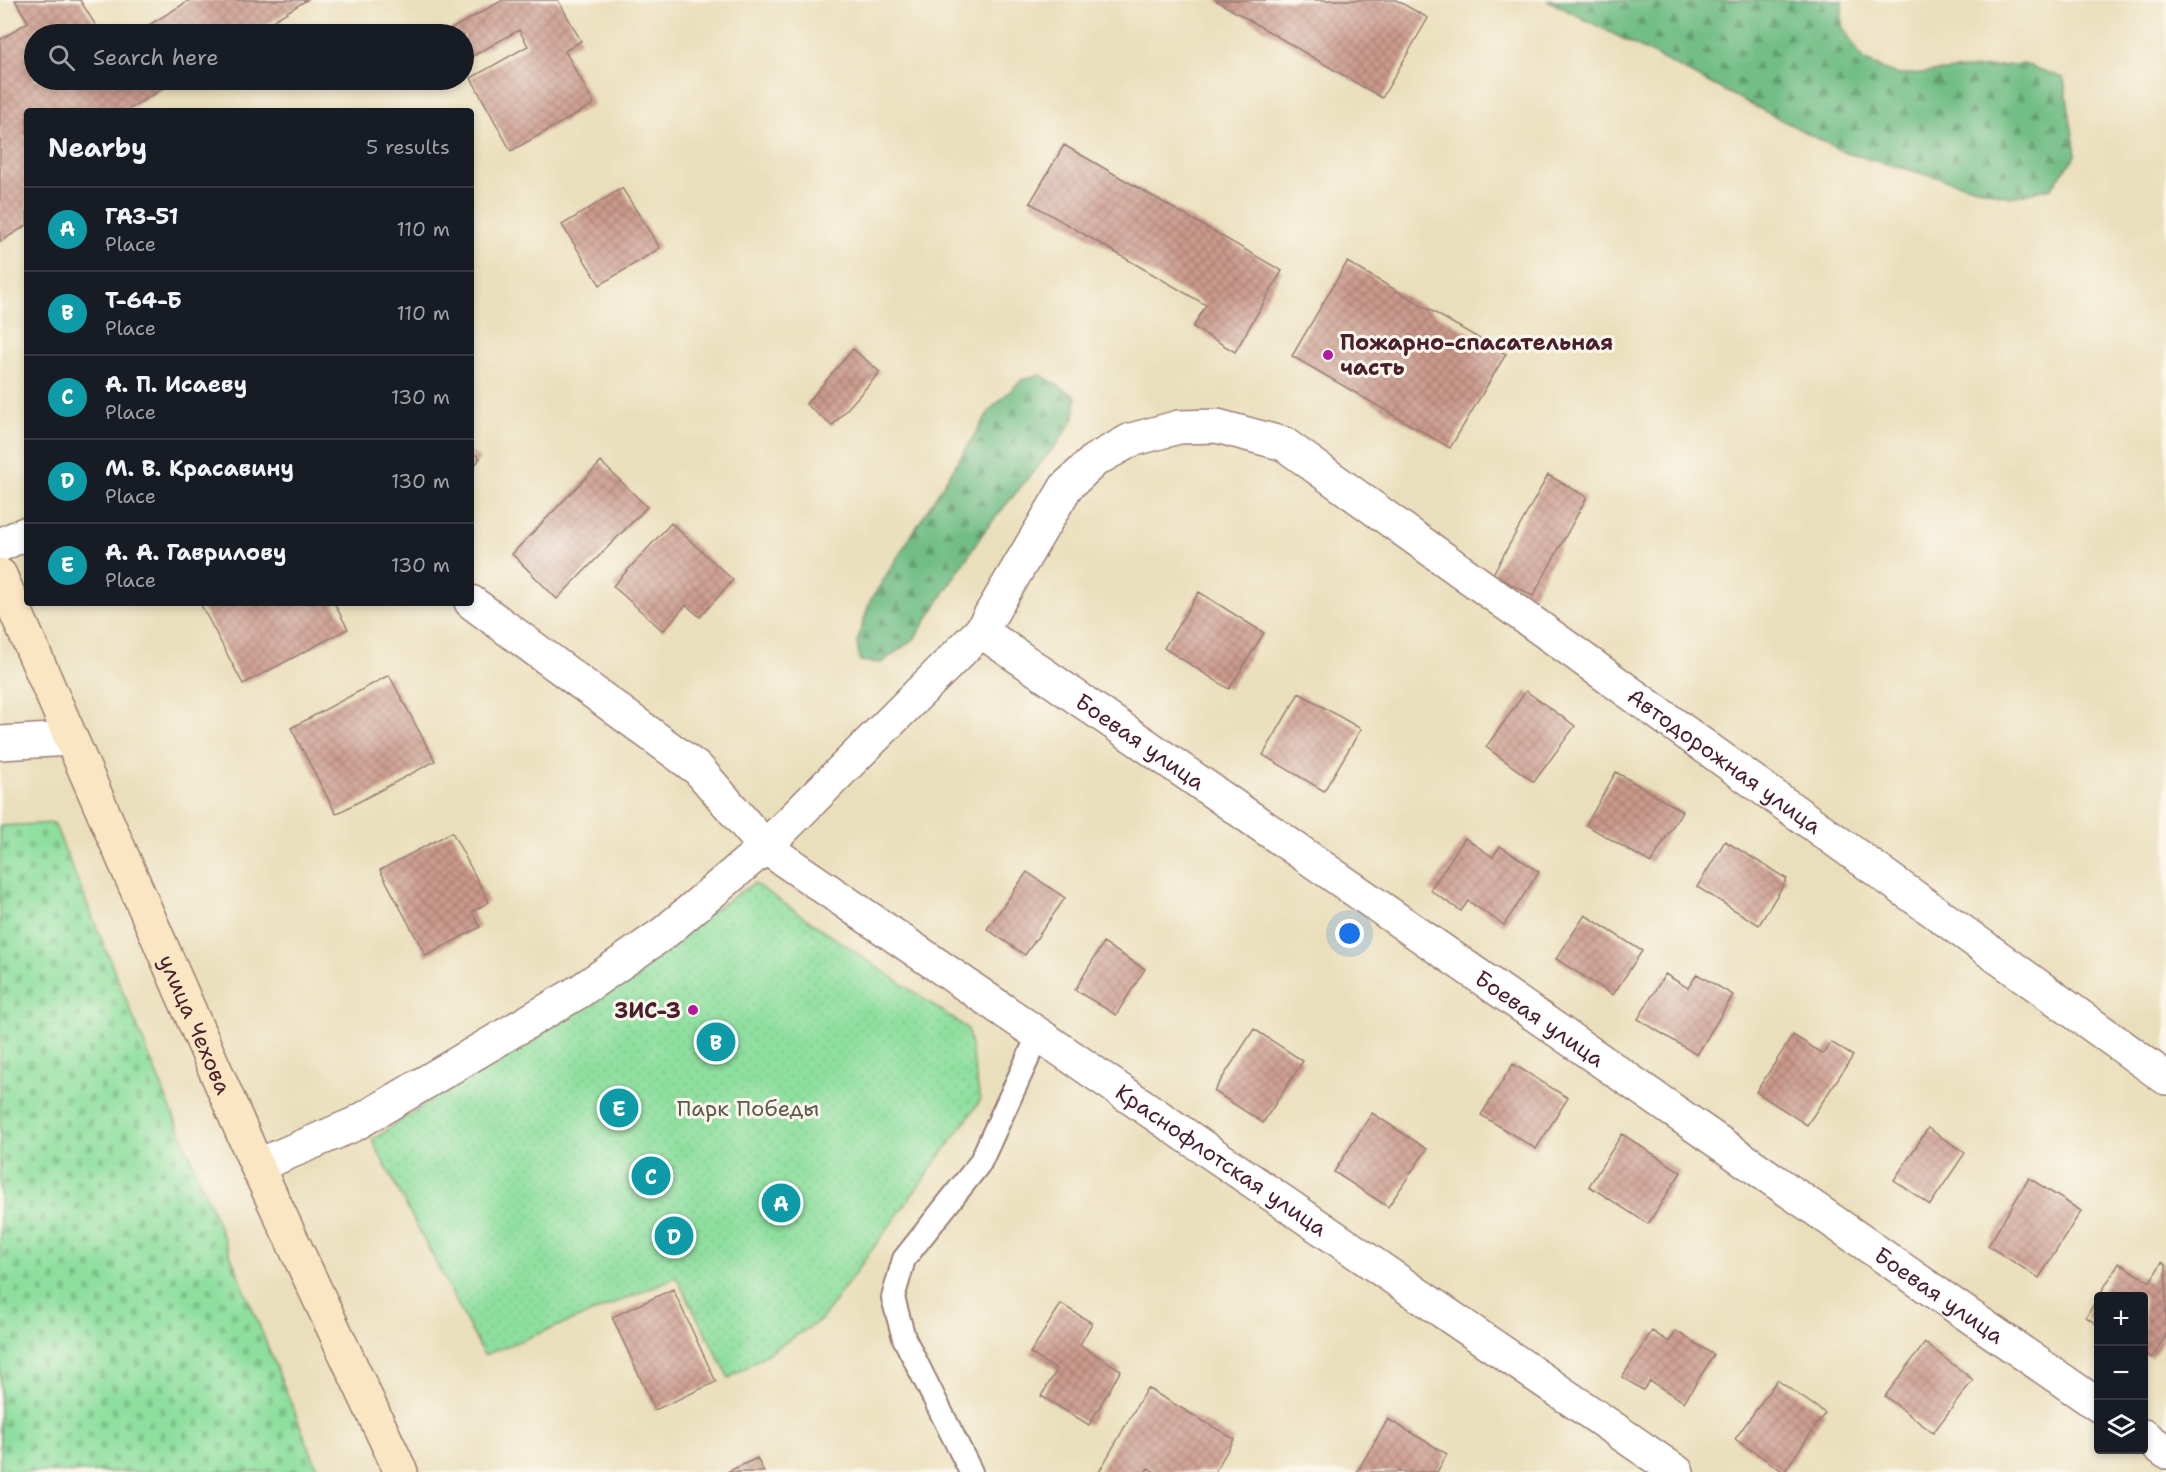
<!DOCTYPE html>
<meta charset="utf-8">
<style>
:root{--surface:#171b24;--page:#20242c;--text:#f1f3f6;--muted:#9ea1a6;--line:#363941;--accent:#d93025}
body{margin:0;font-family:"Shantell Sans",sans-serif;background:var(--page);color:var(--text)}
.controls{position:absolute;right:18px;bottom:18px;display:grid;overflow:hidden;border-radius:6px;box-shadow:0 3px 9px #0003}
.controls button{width:54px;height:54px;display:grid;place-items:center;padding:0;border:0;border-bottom:2px solid var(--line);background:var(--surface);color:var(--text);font:30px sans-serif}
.you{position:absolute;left:1350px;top:934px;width:21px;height:21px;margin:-15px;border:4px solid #fff;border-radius:50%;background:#1a73e8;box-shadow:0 0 0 9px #1a73e833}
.badge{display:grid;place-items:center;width:39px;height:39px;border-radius:50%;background:var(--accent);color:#fff;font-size:20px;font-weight:700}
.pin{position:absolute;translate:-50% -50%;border:3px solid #fff;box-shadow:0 2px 6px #0006}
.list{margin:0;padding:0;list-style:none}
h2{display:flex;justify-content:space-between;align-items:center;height:78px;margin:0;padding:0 24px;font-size:26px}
h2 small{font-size:20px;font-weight:400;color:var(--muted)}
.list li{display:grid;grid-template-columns:39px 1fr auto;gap:18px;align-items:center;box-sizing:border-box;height:84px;padding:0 24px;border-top:2px solid var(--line)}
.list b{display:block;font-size:22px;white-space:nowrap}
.list p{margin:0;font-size:20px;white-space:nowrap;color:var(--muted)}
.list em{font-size:20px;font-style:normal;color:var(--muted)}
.icon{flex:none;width:33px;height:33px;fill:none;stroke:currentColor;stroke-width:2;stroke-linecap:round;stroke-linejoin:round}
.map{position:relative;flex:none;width:2166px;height:1472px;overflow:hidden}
.search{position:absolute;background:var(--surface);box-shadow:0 3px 9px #0003;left:24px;top:24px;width:450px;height:66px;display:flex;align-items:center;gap:15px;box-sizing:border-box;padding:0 21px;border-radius:33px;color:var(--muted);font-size:22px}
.panel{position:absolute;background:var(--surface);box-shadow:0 3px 9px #0003;left:24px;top:108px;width:450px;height:498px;border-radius:6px}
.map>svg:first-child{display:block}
.forest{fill:url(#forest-firs);stroke:#5e6e58;stroke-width:1.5}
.cemetery{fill:url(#cemetery-stones);stroke:#6c7f65;stroke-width:1.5}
.park{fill:url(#park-dots);stroke:#6c7f65;stroke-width:1.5}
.building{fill:url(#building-cross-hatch)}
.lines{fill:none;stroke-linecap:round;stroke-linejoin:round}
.lane-casing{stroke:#9a7f74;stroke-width:26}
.street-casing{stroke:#9a7f74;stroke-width:36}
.secondary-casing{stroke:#9a7f74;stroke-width:36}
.lane{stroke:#fff;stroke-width:22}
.street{stroke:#fff;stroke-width:33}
.secondary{stroke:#fbe6c4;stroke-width:33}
.poi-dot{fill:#b5179e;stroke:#fbf7ec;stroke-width:2}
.labels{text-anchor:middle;stroke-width:6;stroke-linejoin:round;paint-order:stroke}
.poi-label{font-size:22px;font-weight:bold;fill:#4a1f2b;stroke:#fbf7ec;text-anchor:start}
.street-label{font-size:22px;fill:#4a1f2b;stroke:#fbf7ec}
.park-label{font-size:22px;fill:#5e594e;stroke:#fbf7ec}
</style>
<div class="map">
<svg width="2166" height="1472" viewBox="0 0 2166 1472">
<defs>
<pattern id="forest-firs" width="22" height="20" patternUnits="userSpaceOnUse" patternTransform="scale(1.5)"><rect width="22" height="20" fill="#72be86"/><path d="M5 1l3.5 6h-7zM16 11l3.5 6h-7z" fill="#609a6e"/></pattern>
<pattern id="cemetery-stones" width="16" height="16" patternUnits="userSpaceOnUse" patternTransform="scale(1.5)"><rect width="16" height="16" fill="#8edf9f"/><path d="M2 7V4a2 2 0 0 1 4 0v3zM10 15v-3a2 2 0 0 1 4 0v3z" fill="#7cbf89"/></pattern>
<pattern id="park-dots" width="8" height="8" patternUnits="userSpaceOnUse" patternTransform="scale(1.5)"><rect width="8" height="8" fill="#8edf9f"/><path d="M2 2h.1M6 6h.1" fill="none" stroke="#7cbf89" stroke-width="1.8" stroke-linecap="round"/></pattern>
<pattern id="building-cross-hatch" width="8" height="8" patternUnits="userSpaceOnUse" patternTransform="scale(1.5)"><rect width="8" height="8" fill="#cb9a8c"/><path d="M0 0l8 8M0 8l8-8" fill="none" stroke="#a77d73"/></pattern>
</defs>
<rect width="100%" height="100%" fill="#fbf7ec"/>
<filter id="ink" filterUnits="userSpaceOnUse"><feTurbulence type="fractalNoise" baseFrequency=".0167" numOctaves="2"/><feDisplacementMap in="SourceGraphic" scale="12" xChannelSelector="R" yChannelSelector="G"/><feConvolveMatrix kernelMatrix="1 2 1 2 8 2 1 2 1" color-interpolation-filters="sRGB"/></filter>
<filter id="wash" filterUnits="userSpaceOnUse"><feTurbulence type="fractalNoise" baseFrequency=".008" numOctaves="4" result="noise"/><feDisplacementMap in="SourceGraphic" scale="24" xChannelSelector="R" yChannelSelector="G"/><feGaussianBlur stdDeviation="1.35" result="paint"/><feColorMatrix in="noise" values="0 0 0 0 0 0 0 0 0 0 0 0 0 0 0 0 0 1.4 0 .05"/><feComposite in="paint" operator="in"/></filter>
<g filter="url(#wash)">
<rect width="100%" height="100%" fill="#eadfbc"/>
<path class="forest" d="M 1547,0 L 1842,0 L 1842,26 L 1863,60 L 1898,75 L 2024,64 L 2064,78 L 2076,155 L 2051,188 L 2011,197 L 1846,153 Z
M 1041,375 L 1076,397 L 1074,418 L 1063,436 L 985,530 L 914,639 L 881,663 L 860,661 L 857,642 L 870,601 L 991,409 L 1022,380 Z"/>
<path class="cemetery" d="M 54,823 L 319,1472 L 0,1472 L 0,826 Z"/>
<path class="park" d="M 754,883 L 968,1029 L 980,1101 L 821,1320 L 729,1378 L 676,1277 L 597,1311 L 484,1355 L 372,1140 Z"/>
<g id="blocks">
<path class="building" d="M 15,0 L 80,0 L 101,34 L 34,34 L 34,80 L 177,80 L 126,111 L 27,111 L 27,225 L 0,242 L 0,40 L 28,22 Z
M 190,0 L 307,0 L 251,34 L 134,34 Z
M 503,0 L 558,0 L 581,41 L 565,51 L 594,104 L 511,151 L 471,78 L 528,46 L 519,30 L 464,61 L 464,34 L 445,34 L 444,33 Z
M 1215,0 L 1396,0 L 1428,18 L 1382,98 Z
M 1064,145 L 1282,271 L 1235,352 L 1193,327 L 1206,305 L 1030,203 Z
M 622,188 L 660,248 L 600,285 L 562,225 Z
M 1347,262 L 1506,354 L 1450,448 L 1292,356 Z
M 853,349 L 880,372 L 832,426 L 806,404 Z
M 471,452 L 480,458 L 471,471 Z
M 601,462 L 647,507 L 557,599 L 512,554 Z
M 1548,475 L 1587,497 L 1533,596 L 1493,574 Z
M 671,523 L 733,580 L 700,617 L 686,605 L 663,631 L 613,586 Z
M 1199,592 L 1264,633 L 1229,689 L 1164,648 Z
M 200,603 L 334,603 L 348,629 L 243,684 Z
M 389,675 L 435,761 L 336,814 L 291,728 Z
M 1526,691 L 1575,726 L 1534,782 L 1486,747 Z
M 1299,693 L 1361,729 L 1324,791 L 1263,755 Z
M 1616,772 L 1682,811 L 1651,863 L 1586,825 Z
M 452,832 L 489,902 L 472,912 L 480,927 L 426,956 L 380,870 Z
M 1465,838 L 1493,857 L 1500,846 L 1539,872 L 1504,925 L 1468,901 L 1461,911 L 1430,890 Z
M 1725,841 L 1787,879 L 1759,925 L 1697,887 Z
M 1027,872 L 1065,898 L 1025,955 L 987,929 Z
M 1585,915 L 1642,951 L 1613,995 L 1556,959 Z
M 1103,943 L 1145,969 L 1116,1015 L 1075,990 Z
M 1665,974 L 1688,988 L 1697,974 L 1733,995 L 1697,1055 L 1638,1019 Z
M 1254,1029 L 1303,1061 L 1263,1123 L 1214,1091 Z
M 1793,1035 L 1823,1054 L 1831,1042 L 1853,1056 L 1807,1125 L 1756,1092 Z
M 1513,1064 L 1568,1098 L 1536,1149 L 1481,1115 Z
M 1372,1113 L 1427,1149 L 1388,1207 L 1334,1172 Z
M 1928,1128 L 1965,1153 L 1930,1205 L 1894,1180 Z
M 1622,1134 L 1681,1172 L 1648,1224 L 1589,1186 Z
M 2029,1178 L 2081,1211 L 2039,1278 L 1988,1246 Z
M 2162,1262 L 2166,1265 L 2166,1335 L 2152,1358 L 2144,1353 L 2144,1296 L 2098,1296 L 2098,1325 L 2086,1317 L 2119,1263 L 2150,1282 Z
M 673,1289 L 716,1382 L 655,1410 L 612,1317 Z
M 1061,1304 L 1092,1323 L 1080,1345 L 1121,1370 L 1089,1425 L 1041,1396 L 1057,1370 L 1030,1353 Z
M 1652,1331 L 1669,1342 L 1676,1331 L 1714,1355 L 1684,1402 L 1650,1381 L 1643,1390 L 1622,1377 Z
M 1925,1343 L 1973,1380 L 1933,1433 L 1885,1396 Z
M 1777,1380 L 1825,1413 L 1784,1472 L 1735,1439 Z
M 1147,1388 L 1234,1439 L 1215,1472 L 1155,1472 L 1148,1468 L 1145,1472 L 1099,1472 Z
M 1388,1419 L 1447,1454 L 1437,1472 L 1357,1472 Z
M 757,1458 L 764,1472 L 727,1472 Z"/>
</g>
</g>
<g filter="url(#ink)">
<use href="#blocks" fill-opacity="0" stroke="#9a7f74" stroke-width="1.5"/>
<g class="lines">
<defs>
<path id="lane" d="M 971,1472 L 904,1338 L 893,1298 L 904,1259 L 980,1163 L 1039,1034"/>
<g id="street">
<path d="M 0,545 L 27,533"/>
<path id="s1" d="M 471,602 L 699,770 L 765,847 L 1677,1472"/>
<path id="s2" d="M 981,631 L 2098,1405"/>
<path d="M 0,743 L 71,739"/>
<path id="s3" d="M 257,1166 L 355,1124 L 580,991 L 664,933 L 765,847 L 981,631 L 1066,487 L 1095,460 L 1131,440 L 1179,427 L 1217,426 L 1284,444 L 2166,1078"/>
<path d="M 2144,1436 L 2166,1452"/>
</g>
<g id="secondary">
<path id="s4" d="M 0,575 L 257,1166 L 401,1472"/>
</g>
</defs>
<use href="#lane" class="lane-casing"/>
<use href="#street" class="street-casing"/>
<use href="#secondary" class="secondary-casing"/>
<use href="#lane" class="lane"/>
<use href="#street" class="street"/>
<use href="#secondary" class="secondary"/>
</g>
</g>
<g class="poi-dot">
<circle cx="1328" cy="355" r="6"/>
<circle cx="693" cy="1010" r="6"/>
</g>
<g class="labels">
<g class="poi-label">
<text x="1340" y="350">Пожарно-спасательная<tspan x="1340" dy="25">часть</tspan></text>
<text x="681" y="1018" text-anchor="end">ЗИС-3</text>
</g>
<g class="street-label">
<text dy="8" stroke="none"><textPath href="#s2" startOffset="194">Боевая улица</textPath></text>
<text dy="8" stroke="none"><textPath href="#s3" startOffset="1856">Автодорожная улица</textPath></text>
<text dy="8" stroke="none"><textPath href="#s2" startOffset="680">Боевая улица</textPath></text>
<text dy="8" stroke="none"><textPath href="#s4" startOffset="490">улица Чехова</textPath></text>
<text dy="8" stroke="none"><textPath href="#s1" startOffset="938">Краснофлотская улица</textPath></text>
<text dy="8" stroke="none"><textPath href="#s2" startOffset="1166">Боевая улица</textPath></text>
</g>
<g class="park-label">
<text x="748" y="1116">Парк Победы</text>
</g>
</g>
</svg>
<div class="controls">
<button>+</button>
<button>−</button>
<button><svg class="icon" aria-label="layers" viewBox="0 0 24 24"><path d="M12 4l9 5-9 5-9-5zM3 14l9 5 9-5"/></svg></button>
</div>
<div class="you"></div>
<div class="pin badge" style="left:781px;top:1203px;background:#0f9aa8">A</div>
<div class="pin badge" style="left:716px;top:1042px;background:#0f9aa8">B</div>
<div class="pin badge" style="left:651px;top:1176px;background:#0f9aa8">C</div>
<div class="pin badge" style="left:674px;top:1236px;background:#0f9aa8">D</div>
<div class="pin badge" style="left:619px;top:1108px;background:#0f9aa8">E</div>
<div class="search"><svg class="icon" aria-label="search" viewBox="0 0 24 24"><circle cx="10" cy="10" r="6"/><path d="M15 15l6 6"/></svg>Search here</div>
<section class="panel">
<h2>Nearby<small>5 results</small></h2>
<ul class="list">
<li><span class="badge" style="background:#0f9aa8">A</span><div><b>ГАЗ-51</b><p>Place</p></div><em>110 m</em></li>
<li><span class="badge" style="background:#0f9aa8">B</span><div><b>Т-64-Б</b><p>Place</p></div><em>110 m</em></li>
<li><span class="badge" style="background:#0f9aa8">C</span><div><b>А. П. Исаеву</b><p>Place</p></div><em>130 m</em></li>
<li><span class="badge" style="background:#0f9aa8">D</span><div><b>М. В. Красавину</b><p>Place</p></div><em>130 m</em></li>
<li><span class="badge" style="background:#0f9aa8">E</span><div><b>А. А. Гаврилову</b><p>Place</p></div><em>130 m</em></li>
</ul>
</section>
</div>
